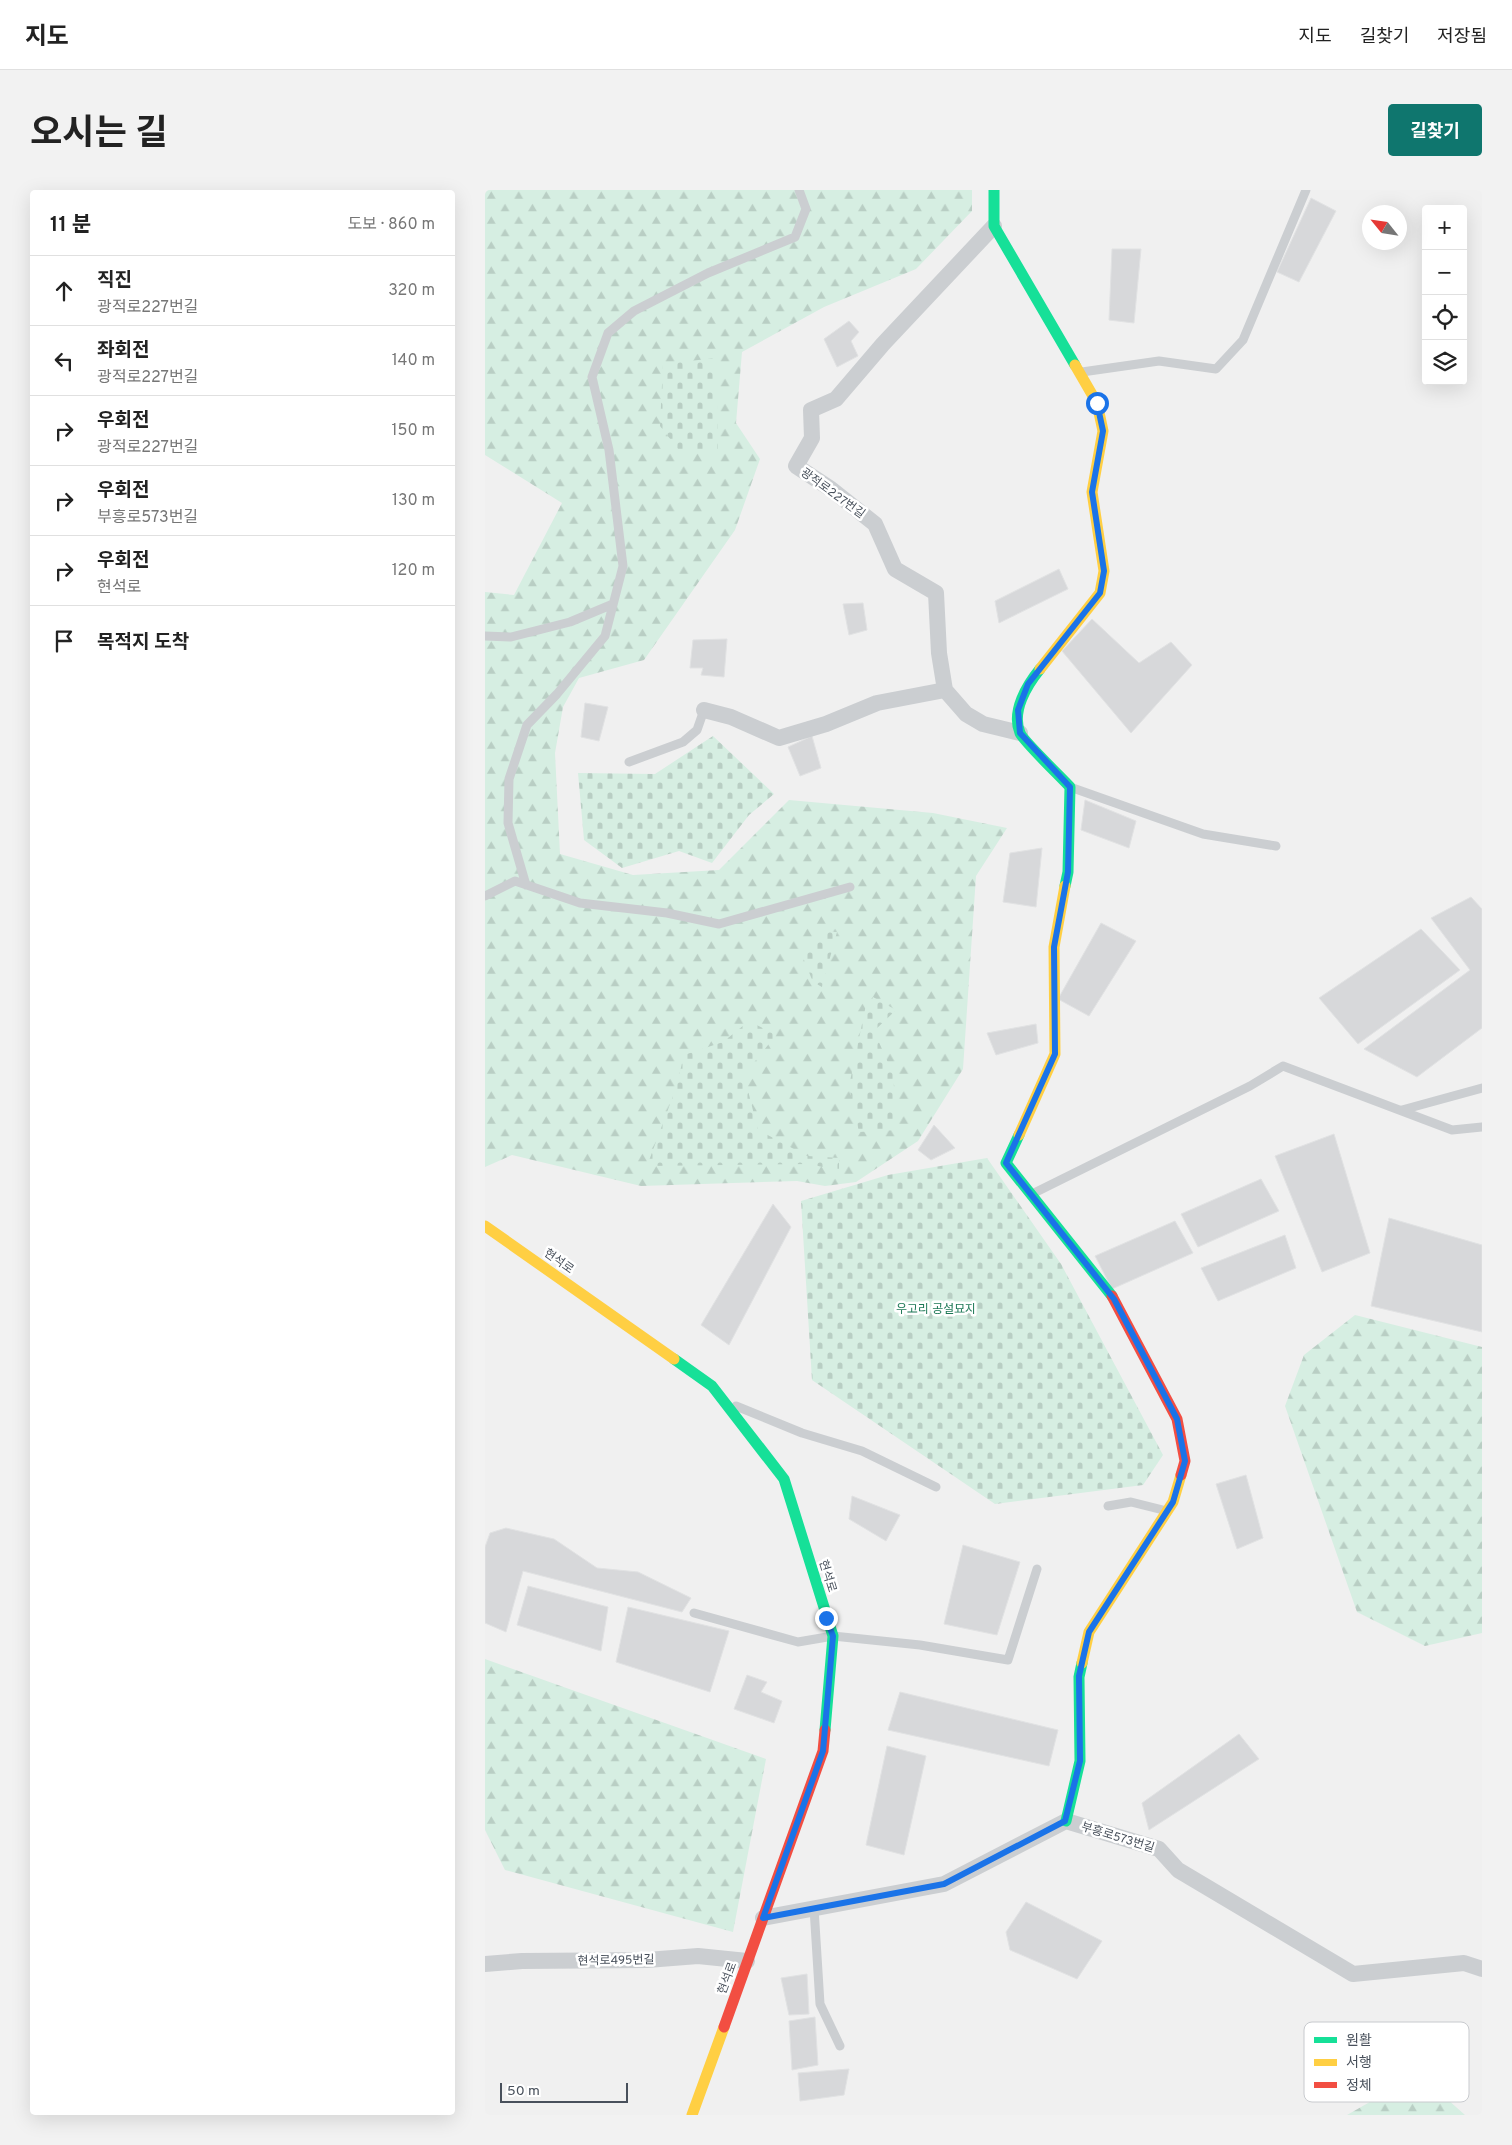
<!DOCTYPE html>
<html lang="ko">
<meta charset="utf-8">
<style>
:root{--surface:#fff;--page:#f2f2f2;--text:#222;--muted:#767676;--line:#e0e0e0;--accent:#0f766e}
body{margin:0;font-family:Overpass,"Noto Sans KR",sans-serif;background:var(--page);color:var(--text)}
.controls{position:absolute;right:15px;top:15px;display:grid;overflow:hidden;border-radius:5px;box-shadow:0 5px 20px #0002}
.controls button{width:45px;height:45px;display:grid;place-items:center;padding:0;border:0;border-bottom:1px solid var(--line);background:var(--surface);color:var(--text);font:25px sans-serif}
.compass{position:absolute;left:877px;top:15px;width:45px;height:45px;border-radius:50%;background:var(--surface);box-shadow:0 5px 20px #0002;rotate:300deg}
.scale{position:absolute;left:15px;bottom:12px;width:128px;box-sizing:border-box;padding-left:5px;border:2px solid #48505b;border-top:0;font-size:14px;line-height:18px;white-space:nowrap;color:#48505b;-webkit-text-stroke:4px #fff;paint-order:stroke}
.stop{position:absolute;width:15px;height:15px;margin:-11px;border:4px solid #1a73e8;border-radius:50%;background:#fff}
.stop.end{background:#1a73e8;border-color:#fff;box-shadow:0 1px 5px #0008}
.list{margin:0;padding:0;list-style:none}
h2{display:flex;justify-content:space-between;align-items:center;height:65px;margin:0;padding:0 20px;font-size:21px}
h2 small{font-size:16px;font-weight:400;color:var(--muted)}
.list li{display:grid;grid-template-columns:32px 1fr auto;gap:15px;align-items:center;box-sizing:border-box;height:70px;padding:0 20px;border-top:1px solid var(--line)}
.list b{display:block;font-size:19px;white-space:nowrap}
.list p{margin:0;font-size:16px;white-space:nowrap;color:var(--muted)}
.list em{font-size:16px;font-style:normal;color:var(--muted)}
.icon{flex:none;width:28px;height:28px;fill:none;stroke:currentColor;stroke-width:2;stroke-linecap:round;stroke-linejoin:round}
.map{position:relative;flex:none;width:997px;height:1925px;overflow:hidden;border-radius:5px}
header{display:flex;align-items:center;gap:30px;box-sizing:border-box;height:70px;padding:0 25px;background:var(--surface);border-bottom:1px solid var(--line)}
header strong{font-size:24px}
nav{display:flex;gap:28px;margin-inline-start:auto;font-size:18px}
.intro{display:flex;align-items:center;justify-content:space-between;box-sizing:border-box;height:120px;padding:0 30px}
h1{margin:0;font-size:35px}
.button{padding:12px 22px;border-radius:5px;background:var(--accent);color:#fff;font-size:18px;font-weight:700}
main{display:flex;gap:30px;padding:0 30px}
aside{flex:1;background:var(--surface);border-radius:5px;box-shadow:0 5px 20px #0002}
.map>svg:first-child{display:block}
.forest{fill:url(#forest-firs)}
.cemetery{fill:url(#cemetery-stones)}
.building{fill:#d7d8da;stroke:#e1e2e3}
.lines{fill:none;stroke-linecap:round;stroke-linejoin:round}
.lane{stroke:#cbced1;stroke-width:9}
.street{stroke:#cbced1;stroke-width:16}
.fast{stroke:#16e098;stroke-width:11}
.slow{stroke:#ffcf43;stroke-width:11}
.jam{stroke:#f24e42;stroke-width:11}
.route{stroke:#1a73e8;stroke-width:6}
.labels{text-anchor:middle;stroke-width:5;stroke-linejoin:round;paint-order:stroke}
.street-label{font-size:12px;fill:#48505b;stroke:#fff}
.park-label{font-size:12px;fill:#1d7856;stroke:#fff}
.key{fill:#fff;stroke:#c8cace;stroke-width:1}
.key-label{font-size:14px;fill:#48505b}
</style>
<header>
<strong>지도</strong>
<nav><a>지도</a><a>길찾기</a><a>저장됨</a></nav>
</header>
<div class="intro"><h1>오시는 길</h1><a class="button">길찾기</a></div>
<main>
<aside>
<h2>11 분<small>도보 · 860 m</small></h2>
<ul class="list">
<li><svg class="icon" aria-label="ahead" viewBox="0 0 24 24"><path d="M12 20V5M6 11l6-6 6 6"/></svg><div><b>직진</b><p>광적로227번길</p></div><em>320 m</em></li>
<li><svg class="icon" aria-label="left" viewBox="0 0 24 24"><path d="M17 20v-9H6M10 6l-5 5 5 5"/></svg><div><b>좌회전</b><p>광적로227번길</p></div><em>140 m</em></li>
<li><svg class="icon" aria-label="right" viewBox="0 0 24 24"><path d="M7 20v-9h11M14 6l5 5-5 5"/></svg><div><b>우회전</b><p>광적로227번길</p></div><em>150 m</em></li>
<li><svg class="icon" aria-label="right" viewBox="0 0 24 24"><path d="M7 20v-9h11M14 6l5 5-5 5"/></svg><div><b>우회전</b><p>부흥로573번길</p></div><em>130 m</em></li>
<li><svg class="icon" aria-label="right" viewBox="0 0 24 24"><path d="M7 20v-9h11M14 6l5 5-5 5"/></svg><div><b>우회전</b><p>현석로</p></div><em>120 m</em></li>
<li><svg class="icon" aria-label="arrive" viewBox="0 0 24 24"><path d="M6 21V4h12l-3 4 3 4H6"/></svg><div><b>목적지 도착</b></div></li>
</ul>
</aside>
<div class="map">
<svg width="997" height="1925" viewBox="0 0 997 1925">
<defs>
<pattern id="forest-firs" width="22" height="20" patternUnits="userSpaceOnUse" patternTransform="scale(1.25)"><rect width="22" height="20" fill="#d6eee2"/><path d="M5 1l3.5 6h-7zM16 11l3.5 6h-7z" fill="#b9cec4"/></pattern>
<pattern id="cemetery-stones" width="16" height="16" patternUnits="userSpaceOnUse" patternTransform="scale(1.25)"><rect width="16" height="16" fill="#d6eee2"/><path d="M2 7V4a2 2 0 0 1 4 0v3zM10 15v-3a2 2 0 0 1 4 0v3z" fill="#b9cec4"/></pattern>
</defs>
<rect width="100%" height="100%" fill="#f0f0f0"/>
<path class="forest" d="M 0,0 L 487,0 L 487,21 L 431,79 L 339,117 L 257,162 L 251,233 L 275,269 L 250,340 L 159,470 L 94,488 L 78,517 L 70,563 L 75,664 L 148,685 L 234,680 L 304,610 L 448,623 L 522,638 L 491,686 L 478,879 L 433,951 L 371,992 L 340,996 L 312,991 L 156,996 L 27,965 L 0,977 L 0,402 L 29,405 L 77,313 L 0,265 Z
M 870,1125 L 997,1157 L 997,1443 L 940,1456 L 872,1422 L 800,1216 L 819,1165 Z
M 0,1469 L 281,1569 L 248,1742 L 20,1680 L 0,1640 Z
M 934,1884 L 980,1925 L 862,1925 Z"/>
<path class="cemetery" d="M 231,168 L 233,260 L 193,259 L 175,236 L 178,174 Z
M 228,546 L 289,604 L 264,625 L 227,673 L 194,661 L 137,678 L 99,650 L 93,583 L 170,584 Z
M 334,741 L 352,742 L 337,797 L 328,792 L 317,765 Z
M 388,807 L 411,820 L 389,841 L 408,884 L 412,940 L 374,942 L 364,896 L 381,815 Z
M 264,831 L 291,845 L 259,885 L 273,940 L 322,966 L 354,968 L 354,981 L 325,974 L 162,976 L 191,898 L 199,865 L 238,852 Z
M 502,968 L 576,1074 L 678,1265 L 658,1295 L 510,1314 L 327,1190 L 316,1011 L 403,985 Z"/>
<path class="building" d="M 826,8 L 851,21 L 814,92 L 792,82 Z
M 627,59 L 656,59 L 649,133 L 624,130 Z
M 364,131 L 374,142 L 366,151 L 373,166 L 352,177 L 339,149 Z
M 574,379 L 583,399 L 514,433 L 510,411 Z
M 378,413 L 382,440 L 364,445 L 358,414 Z
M 607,429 L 654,473 L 686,452 L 707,475 L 646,543 L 577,461 Z
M 242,449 L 239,487 L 216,485 L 218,478 L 205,478 L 208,450 Z
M 100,513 L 123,517 L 114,551 L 96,547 Z
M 327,546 L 336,578 L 315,586 L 303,557 Z
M 600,610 L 651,631 L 644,658 L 596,640 Z
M 557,658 L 551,717 L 518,712 L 525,663 Z
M 986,707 L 997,719 L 997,838 L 932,887 L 879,859 L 985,780 L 946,728 Z
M 616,733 L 651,751 L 604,826 L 573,809 Z
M 936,739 L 975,780 L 873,854 L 834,808 Z
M 551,834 L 553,853 L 511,865 L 502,843 Z
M 449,935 L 470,958 L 446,970 L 433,960 Z
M 849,944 L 885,1063 L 837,1082 L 790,966 Z
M 776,989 L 794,1021 L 713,1057 L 696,1024 Z
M 288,1014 L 306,1037 L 244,1155 L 216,1135 Z
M 904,1028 L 997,1055 L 997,1142 L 886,1116 Z
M 690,1031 L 708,1063 L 627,1099 L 610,1066 Z
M 800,1045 L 811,1078 L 733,1111 L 716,1078 Z
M 761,1285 L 778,1348 L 752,1359 L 731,1294 Z
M 367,1306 L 415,1325 L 401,1351 L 364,1329 Z
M 21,1338 L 69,1349 L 112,1378 L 153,1382 L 206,1408 L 197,1422 L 38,1381 L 21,1442 L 0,1433 L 0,1357 L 5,1343 Z
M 478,1355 L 535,1372 L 512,1445 L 459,1434 Z
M 43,1396 L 123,1417 L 116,1461 L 32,1435 Z
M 143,1417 L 244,1441 L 225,1502 L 131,1472 Z
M 262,1485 L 282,1492 L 276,1502 L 297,1511 L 289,1533 L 249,1519 Z
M 415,1502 L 573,1540 L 564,1576 L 403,1540 Z
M 754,1544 L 774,1569 L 664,1640 L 657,1613 Z
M 402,1556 L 441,1566 L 419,1665 L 381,1655 Z
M 541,1712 L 617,1751 L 592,1789 L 525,1760 L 521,1742 Z
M 322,1784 L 324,1824 L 304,1825 L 296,1788 Z
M 330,1827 L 333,1875 L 307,1880 L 304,1831 Z
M 364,1879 L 359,1905 L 315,1911 L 313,1883 Z"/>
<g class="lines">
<path class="lane" d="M 597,182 L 674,171 L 731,179 L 758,150 L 821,0
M 0,446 L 26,447 L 85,432 L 128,414
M 144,572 L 198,552 L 212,540 L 219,520
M 585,597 L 718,644 L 791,656
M 41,695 L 23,633 L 24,589 L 42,535 L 72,504 L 120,446 L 138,376 L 124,260 L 107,187 L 123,143 L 149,121 L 223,83 L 310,47 L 321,19 L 314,0
M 0,706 L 30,691 L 95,713 L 182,723 L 234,734 L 365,697
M 917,920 L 997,898
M 547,1004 L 765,896 L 798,876 L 967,940 L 997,937
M 251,1216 L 317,1243 L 377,1261 L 451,1297
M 623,1316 L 646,1312 L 682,1321
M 209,1423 L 313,1452 L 348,1446 L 435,1455 L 523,1470 L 552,1379
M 329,1718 L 335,1814 L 355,1856"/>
<path class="street" d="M 509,36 L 398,154 L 351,209 L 326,220 L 327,248 L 311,276 L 346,299 L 390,334 L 410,379 L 451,403 L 454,463 L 460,500 L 481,524 L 498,534 L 535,543
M 219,520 L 246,527 L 294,548 L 341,534 L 392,513 L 460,500
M 278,1728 L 459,1694 L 581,1631 L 674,1659 L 693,1680 L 868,1784 L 979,1773 L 997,1779
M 0,1774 L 37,1771 L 162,1770 L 213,1766 L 262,1771"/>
<path class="fast" d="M 509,0 L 509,36 L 590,175
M 555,479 C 542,495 526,521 535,543 C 538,551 576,587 585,597 L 583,682 L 580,696
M 534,945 L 521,973 L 627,1106
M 189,1169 L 227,1196 L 299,1289 L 348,1446 L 340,1540
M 581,1631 L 595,1571 L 594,1487 L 597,1473"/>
<path class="slow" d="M 555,479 L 615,403 L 619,381 L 607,302 L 618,241 L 612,213 L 590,175
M 534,945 L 570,864 L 569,757 L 580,696
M 0,1036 L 189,1169
M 597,1473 L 604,1442 L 688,1312 L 696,1285
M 207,1925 L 239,1837"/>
<path class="jam" d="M 627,1106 L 692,1229 L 700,1271 L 696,1285
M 239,1837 L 338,1561 L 340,1540"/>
</g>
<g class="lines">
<path class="route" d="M 341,1428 L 348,1446 L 338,1561 L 278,1728 L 459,1694 L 580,1631 L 595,1571 L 594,1486 L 604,1442 L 688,1312 L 700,1271 L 692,1229 L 629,1109 L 521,973 L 570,864 L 569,757 L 583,682 L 585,597 L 535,543 L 533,520 L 543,494 L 615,403 L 619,381 L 607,302 L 618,241 L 612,213"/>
</g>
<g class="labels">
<g class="street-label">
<text transform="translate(348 303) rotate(36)" y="4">광적로227번길</text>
<text transform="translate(74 1071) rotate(35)" y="4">현석로</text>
<text transform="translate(343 1386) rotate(73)" y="4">현석로</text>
<text transform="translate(633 1647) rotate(17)" y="4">부흥로573번길</text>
<text transform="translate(131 1770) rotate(-1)" y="4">현석로495번길</text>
<text transform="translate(242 1788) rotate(-70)" y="4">현석로</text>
</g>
<g class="park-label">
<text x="451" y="1123">우고리 공설묘지</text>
</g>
</g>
<rect x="819" y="1832" width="165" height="80" rx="8" class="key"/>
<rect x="829" y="1847" width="23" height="6" fill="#16e098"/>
<rect x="829" y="1869" width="23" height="7" fill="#ffcf43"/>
<rect x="829" y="1892" width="23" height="6" fill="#f24e42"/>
<g class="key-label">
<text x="861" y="1855">원활</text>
<text x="861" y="1877">서행</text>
<text x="861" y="1900">정체</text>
</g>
</svg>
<div class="controls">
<button>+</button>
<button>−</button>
<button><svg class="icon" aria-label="locate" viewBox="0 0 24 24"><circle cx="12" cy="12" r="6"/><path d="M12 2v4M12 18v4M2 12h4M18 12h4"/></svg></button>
<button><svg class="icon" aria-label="layers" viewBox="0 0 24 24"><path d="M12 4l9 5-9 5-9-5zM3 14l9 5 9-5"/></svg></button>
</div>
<svg class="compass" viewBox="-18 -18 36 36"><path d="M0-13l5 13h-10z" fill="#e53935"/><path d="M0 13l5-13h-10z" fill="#767676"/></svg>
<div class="scale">50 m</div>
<div class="stop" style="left:612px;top:213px"></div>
<div class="stop end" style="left:341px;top:1428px"></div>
</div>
</main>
